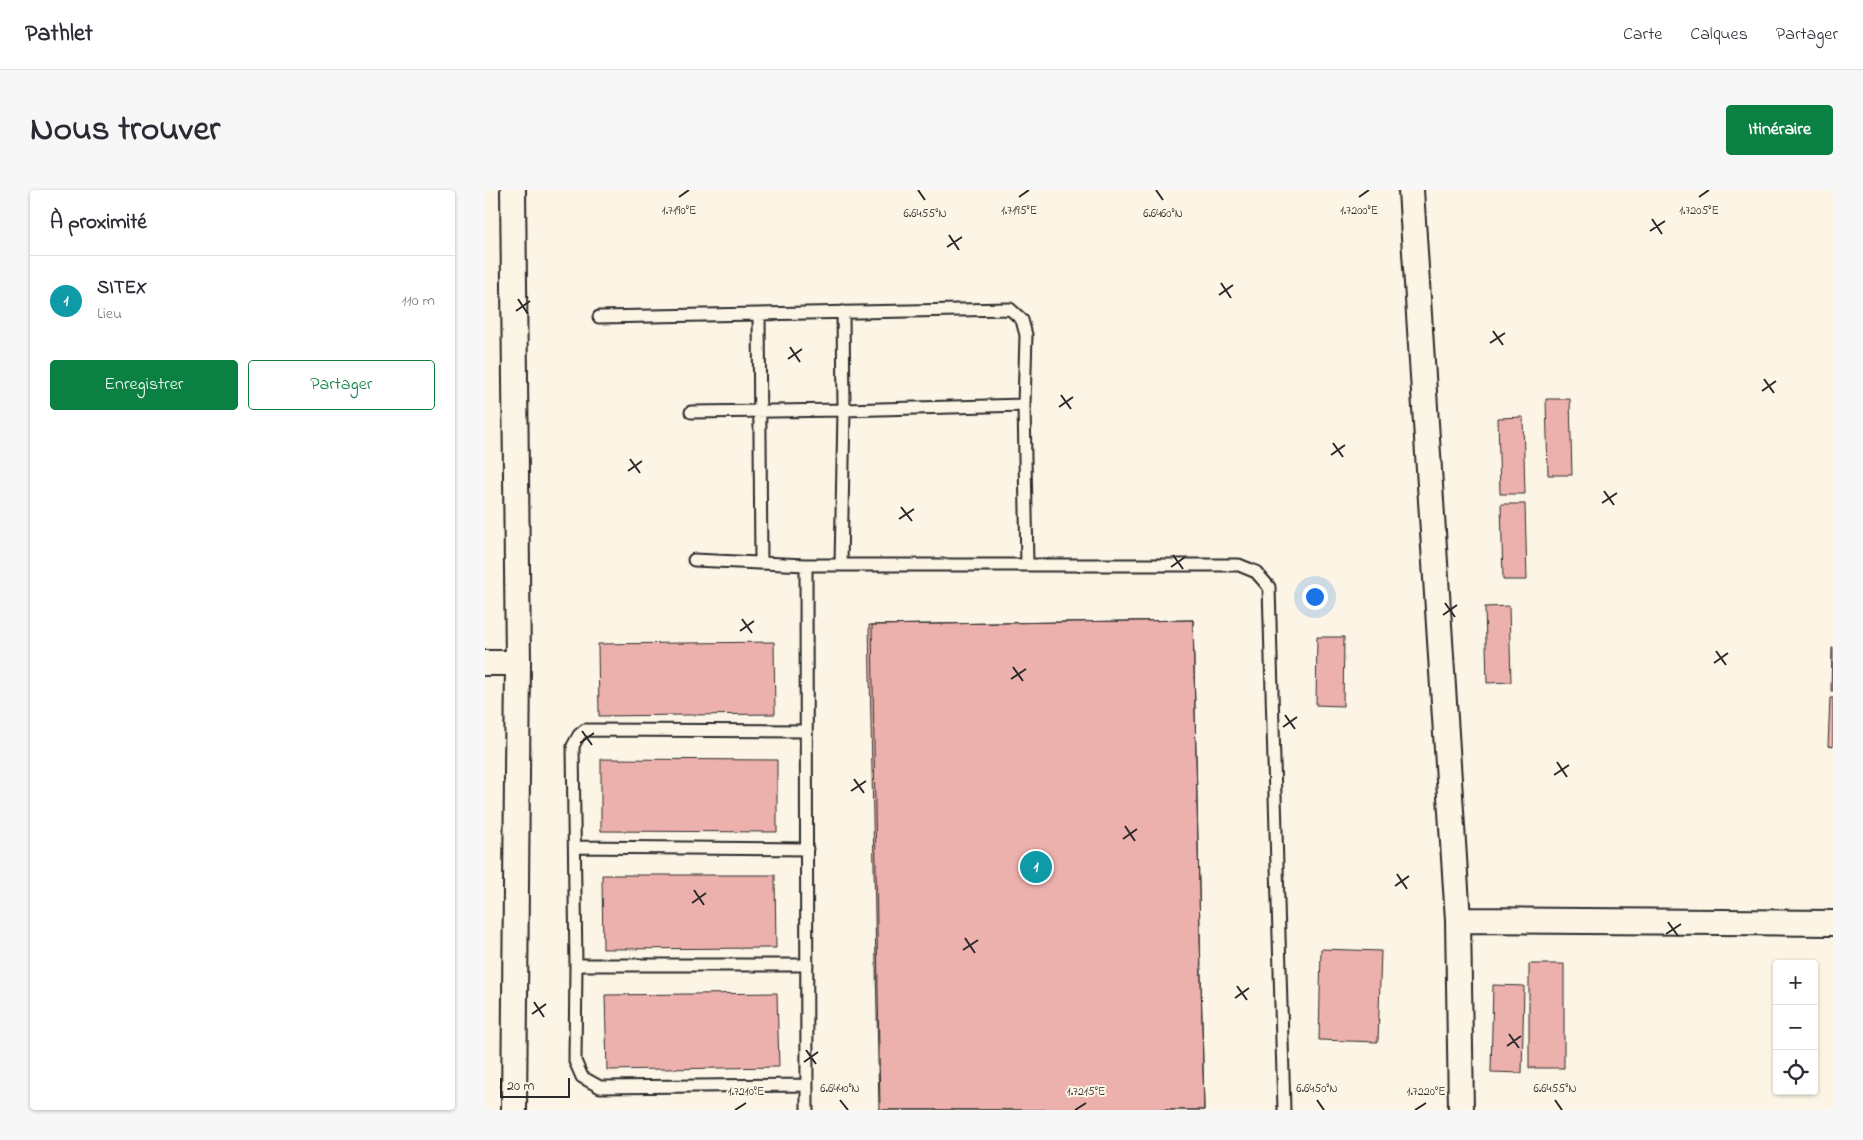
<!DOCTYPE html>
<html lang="fr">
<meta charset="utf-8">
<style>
:root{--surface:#fff;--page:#f7f7f7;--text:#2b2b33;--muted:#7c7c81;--line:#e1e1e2;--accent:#0b8043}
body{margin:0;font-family:"Indie Flower",sans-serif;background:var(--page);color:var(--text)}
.controls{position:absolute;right:15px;bottom:15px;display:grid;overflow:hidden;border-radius:5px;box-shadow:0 1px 4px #0004}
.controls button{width:45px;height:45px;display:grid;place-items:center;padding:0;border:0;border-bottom:1px solid var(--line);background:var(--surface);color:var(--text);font:25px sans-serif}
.scale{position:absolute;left:15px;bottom:12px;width:70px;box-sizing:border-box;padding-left:5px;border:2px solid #2b2b2b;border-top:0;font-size:14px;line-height:18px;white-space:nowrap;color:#2b2b2b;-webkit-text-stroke:4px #fcf5e5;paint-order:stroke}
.you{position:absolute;left:829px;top:406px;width:18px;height:18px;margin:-12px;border:4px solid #fff;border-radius:50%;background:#1a73e8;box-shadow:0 0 0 8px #1a73e833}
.badge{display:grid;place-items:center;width:32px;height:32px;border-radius:50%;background:var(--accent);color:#fff;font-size:16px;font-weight:700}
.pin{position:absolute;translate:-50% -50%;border:2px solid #fff;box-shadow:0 1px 5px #0006}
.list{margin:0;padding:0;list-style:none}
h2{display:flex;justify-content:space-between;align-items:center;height:65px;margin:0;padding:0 20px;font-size:21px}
h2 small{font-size:16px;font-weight:400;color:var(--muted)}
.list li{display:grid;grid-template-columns:32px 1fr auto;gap:15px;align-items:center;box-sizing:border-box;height:90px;padding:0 20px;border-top:1px solid var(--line)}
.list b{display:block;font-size:19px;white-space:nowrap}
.list p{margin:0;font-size:16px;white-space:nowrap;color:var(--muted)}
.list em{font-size:16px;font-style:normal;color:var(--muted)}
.actions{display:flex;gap:10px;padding:15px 20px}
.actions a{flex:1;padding:11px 0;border:1px solid var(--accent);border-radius:5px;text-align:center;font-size:18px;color:var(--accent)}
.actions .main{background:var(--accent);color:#fff}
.icon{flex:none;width:28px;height:28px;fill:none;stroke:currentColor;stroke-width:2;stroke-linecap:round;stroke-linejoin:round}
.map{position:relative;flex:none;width:1348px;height:920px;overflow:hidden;border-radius:5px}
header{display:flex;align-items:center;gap:30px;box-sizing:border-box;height:70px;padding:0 25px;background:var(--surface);border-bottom:1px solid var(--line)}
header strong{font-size:24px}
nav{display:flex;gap:28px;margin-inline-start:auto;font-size:18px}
.intro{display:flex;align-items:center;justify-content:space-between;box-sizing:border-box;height:120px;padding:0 30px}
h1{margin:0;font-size:35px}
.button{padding:12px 22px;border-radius:5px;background:var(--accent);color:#fff;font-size:18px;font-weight:700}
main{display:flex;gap:30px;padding:0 30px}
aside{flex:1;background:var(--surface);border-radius:5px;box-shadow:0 1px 4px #0004}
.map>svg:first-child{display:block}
.building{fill:#ecb1ad;stroke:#2b2b2b}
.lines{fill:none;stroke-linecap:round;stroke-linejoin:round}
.lane-casing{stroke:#2b2b2b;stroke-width:15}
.street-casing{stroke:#2b2b2b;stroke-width:28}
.lane{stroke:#fcf5e5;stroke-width:11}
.street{stroke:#fcf5e5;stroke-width:24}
.ticks{fill:none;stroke:#2b2b2b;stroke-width:2}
.ticks-label{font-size:12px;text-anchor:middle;fill:#2b2b2b;stroke:#fcf5e5;stroke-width:4;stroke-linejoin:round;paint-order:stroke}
</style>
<header>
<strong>Pathlet</strong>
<nav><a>Carte</a><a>Calques</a><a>Partager</a></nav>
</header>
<div class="intro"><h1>Nous trouver</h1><a class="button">Itinéraire</a></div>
<main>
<aside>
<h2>À proximité<small></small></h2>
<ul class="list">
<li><span class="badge" style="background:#0f9aa8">1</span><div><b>SITEX</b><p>Lieu</p></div><em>110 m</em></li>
</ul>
<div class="actions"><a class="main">Enregistrer</a><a>Partager</a></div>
</aside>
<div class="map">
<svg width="1348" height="920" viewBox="0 0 1348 920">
<rect width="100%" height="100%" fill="#fcf5e5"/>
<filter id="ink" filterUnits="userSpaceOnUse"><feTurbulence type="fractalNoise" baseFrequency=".02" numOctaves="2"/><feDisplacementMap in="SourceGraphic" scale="10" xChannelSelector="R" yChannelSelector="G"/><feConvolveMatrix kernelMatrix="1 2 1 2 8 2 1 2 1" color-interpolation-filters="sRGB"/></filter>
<g filter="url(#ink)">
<path class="building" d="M 1061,209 L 1085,209 L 1087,285 L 1063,285 Z
M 1038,227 L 1040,304 L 1015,304 L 1013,228 Z
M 1016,314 L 1040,314 L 1042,390 L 1018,390 Z
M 1024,416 L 1026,492 L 1002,493 L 1000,417 Z
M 708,430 L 719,920 L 394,920 L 384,435 Z
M 708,430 L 719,920 L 395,920 L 387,435 Z
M 832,447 L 859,447 L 858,516 L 831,515 Z
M 289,452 L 290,524 L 114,526 L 113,454 Z
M 1347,458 L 1348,458 L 1348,501 L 1346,501 Z
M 1345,508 L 1348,508 L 1348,557 L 1343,556 Z
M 116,569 L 292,570 L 292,642 L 116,641 Z
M 117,685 L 290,685 L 291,758 L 118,759 Z
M 836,759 L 896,761 L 893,852 L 834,850 Z
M 1044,774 L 1079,774 L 1079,878 L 1044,878 Z
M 1008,795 L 1039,796 L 1037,883 L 1006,882 Z
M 292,803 L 294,877 L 122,880 L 120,805 Z"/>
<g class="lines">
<defs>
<path id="lane" d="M 274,124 L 276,373
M 114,127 L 525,119 L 537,130 L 541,145 L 539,215 L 542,375
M 206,222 L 359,220 L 539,215
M 209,370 L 321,375 L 754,375 L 771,382 L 784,397 L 799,920
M 321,375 L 322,920
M 356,375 L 359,220 L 358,122
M 321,541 L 100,540 L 94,545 L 88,556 L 91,775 L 90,871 L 97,887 L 115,897 L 322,895
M 90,657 L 322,659
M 91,775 L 322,775"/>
<path id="street" d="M 28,0 L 33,473 L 29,920
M 926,0 L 973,730 L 976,920
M 0,473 L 33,473
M 973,730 L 1348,733"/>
</defs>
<use href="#lane" class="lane-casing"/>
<use href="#street" class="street-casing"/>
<use href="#lane" class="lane"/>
<use href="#street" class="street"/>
</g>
</g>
<path class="ticks" d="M 433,0 L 440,10M 671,0 L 678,10M 194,7 L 204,0M 534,7 L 544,0M 874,7 L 884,0M 1214,7 L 1224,0M 1167,29 L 1177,44M 1165,41 L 1180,31M 464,45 L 474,60M 462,57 L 477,47M 736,93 L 746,108M 734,105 L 748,95M 33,109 L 43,124M 31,121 L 45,111M 1008,141 L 1018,155M 1005,153 L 1020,143M 305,157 L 315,172M 303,169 L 317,159M 1279,189 L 1289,203M 1277,201 L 1291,191M 576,205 L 586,219M 574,217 L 588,207M 848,253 L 858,267M 846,265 L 860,255M 145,269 L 155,283M 143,281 L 157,271M 1119,301 L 1129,315M 1117,313 L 1132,303M 416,317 L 427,331M 414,329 L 429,319M 688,365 L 698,379M 686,377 L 700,367M 960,413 L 970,427M 958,425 L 972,415M 257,429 L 267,443M 255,441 L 269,431M 1231,461 L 1241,475M 1229,473 L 1243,463M 528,477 L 538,491M 526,489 L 541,479M 800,525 L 810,539M 798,537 L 812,527M 97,541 L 107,555M 95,553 L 109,543M 1072,572 L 1082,587M 1069,585 L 1084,575M 369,589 L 379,603M 366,601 L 381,591M 640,636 L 650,651M 638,649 L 652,639M 912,684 L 922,699M 910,696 L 924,686M 209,700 L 219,715M 207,713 L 221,703M 1183,732 L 1193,746M 1181,744 L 1196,734M 480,748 L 490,763M 478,760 L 493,750M 752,796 L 762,810M 750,808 L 764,798M 49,812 L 59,827M 47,824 L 61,814M 1024,844 L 1034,858M 1022,856 L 1036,846M 321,860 L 331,874M 319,872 L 333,862M 355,910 L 363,920M 832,910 L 839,920M 1070,910 L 1077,920M 250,920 L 261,913M 590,920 L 601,913M 930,920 L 941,913"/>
<g class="ticks-label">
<text x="194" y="24">1.7190°E</text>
<text x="534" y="24">1.7195°E</text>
<text x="874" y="24">1.7200°E</text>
<text x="1214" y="24">1.7205°E</text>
<text x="440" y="27">6.6455°N</text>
<text x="678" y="27">6.6460°N</text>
<text x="355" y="902">6.6440°N</text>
<text x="832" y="902">6.6450°N</text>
<text x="1070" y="902">6.6455°N</text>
<text x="261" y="905">1.7210°E</text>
<text x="601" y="905">1.7215°E</text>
<text x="941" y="905">1.7220°E</text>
</g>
</svg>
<div class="controls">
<button>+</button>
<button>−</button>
<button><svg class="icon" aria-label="locate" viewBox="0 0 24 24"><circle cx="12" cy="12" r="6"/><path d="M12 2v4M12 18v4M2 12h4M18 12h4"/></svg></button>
</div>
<div class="scale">20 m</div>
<div class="you"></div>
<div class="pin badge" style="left:551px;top:677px;background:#0f9aa8">1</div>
</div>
</main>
